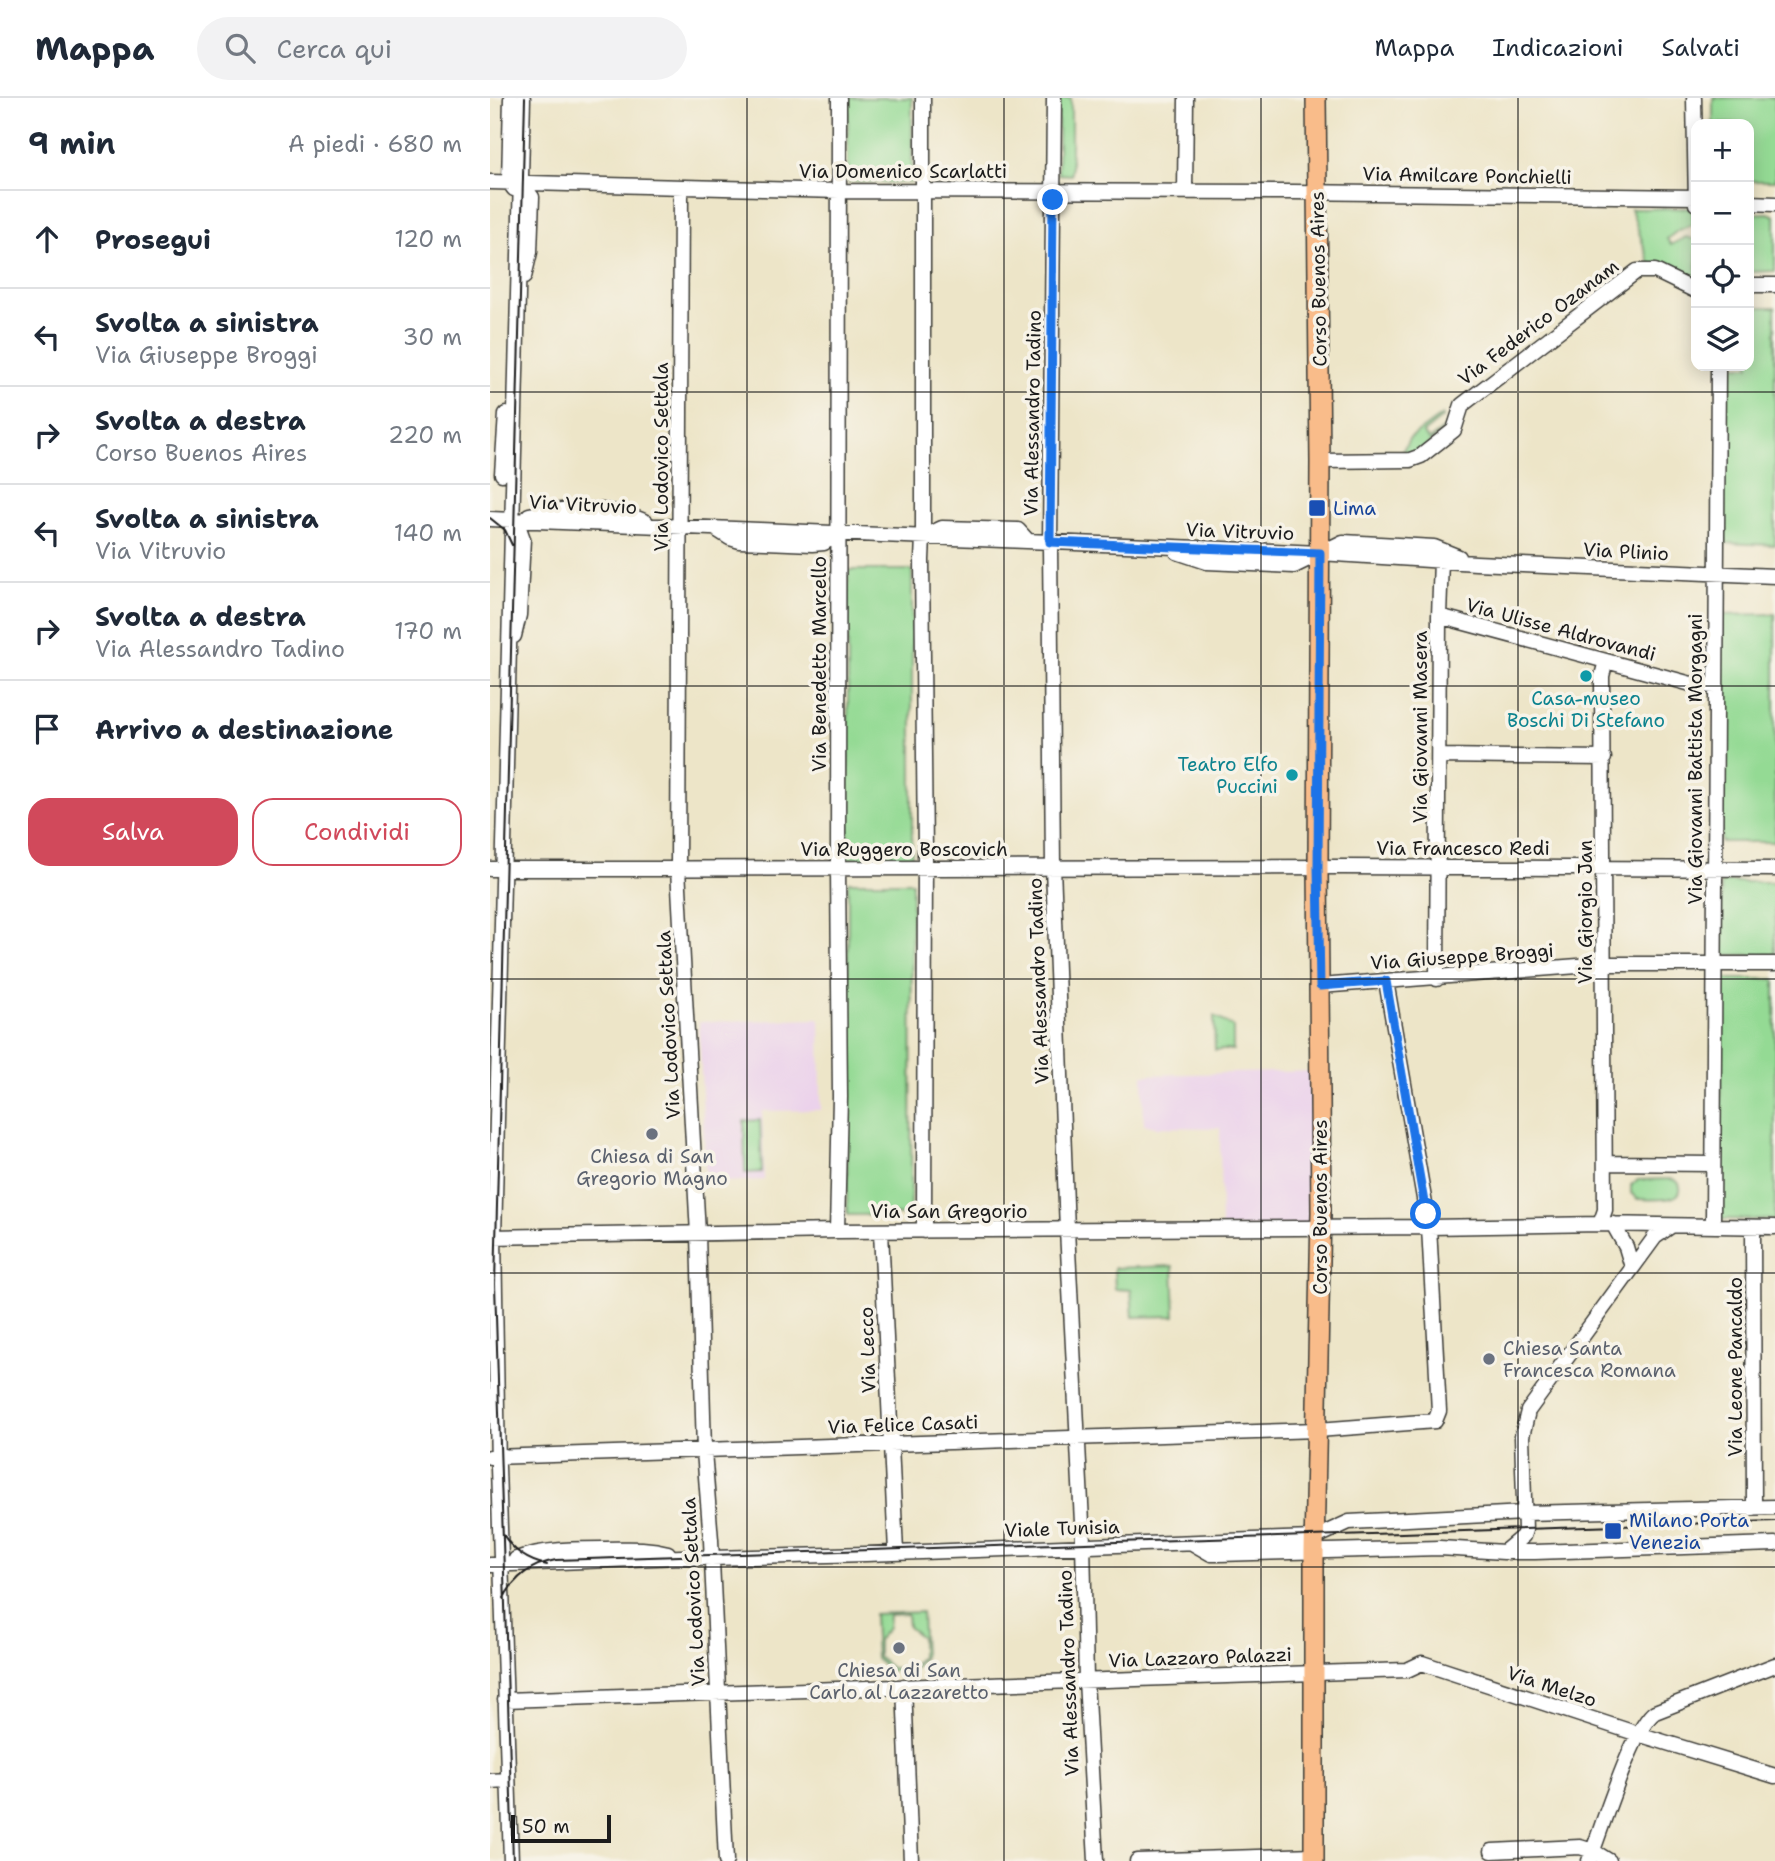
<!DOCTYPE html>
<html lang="it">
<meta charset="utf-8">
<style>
:root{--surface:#fff;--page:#f2f2f3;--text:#1f2937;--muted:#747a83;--line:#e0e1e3;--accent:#d1495b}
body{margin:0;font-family:"Shantell Sans",sans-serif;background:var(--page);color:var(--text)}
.controls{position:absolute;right:21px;top:21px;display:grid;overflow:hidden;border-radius:14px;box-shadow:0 4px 18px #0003}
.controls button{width:63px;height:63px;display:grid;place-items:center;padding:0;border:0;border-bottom:2px solid var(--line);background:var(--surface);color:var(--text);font:35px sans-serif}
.scale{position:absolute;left:21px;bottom:18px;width:100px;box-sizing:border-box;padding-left:7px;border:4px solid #1c1c1c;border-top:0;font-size:19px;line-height:24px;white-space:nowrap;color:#1c1c1c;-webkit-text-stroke:5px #f7f3e8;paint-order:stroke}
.stop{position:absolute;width:21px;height:21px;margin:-16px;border:5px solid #1a73e8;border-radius:50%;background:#fff}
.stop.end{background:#1a73e8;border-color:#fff;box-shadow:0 2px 7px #0008}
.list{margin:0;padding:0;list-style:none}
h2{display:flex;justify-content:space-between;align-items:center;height:91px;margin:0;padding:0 28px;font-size:30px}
h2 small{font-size:23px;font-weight:400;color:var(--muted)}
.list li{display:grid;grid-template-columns:46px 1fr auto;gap:21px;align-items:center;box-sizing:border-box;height:98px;padding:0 28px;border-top:2px solid var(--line)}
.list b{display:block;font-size:26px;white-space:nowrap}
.list p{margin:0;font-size:23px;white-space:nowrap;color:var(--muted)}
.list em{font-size:23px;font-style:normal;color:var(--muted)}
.actions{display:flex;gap:14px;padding:21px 28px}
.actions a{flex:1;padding:16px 0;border:2px solid var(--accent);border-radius:21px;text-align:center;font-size:24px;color:var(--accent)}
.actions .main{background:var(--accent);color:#fff}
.icon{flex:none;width:38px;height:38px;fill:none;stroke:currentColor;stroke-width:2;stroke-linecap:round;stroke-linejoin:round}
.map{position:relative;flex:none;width:1285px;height:1763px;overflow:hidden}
header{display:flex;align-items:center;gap:42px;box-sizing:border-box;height:98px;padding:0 35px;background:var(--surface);border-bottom:2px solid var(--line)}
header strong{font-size:33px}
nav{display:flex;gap:38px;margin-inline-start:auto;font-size:24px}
.search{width:490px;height:63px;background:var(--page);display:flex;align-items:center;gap:18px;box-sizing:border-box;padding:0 24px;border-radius:38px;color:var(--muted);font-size:26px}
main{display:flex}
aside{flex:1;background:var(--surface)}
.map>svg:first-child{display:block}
.built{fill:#ebd1eb}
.green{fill:#94da94;stroke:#587b58;stroke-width:2;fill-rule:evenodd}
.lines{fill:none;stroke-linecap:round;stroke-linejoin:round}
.minor-casing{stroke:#3b3a36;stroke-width:17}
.major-casing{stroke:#3b3a36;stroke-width:22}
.minor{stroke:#fff;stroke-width:14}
.major{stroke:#f9bc8a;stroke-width:19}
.tram{stroke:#1c1c1c;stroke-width:2}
.route{stroke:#1a73e8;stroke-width:9}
.grid{fill:none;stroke:#1c1c1c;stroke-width:2;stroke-opacity:0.55}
.transit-dot{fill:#1a4fb4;stroke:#f7f3e8;stroke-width:2.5}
.culture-dot{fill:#0f9aa8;stroke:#f7f3e8;stroke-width:2.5}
.worship-dot{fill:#6b7280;stroke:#f7f3e8;stroke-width:2.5}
.labels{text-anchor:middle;stroke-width:7;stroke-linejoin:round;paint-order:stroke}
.street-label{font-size:19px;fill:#1c1c1c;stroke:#f7f3e8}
.transit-label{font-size:19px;fill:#164399;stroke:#f7f3e8;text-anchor:start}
.culture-label{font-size:19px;fill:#0d838f;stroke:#f7f3e8}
.worship-label{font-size:19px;fill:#5b616d;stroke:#f7f3e8}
</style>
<header>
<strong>Mappa</strong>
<div class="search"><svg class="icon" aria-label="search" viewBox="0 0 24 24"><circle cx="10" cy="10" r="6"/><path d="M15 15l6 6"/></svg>Cerca qui</div>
<nav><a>Mappa</a><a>Indicazioni</a><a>Salvati</a></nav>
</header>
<main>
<aside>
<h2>9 min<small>A piedi · 680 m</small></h2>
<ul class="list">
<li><svg class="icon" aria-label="ahead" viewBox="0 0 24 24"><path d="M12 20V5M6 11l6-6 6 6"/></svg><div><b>Prosegui</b></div><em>120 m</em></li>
<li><svg class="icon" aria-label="left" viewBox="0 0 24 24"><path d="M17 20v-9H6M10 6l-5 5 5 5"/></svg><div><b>Svolta a sinistra</b><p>Via Giuseppe Broggi</p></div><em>30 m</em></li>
<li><svg class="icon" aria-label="right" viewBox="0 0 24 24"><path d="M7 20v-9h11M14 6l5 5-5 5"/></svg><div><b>Svolta a destra</b><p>Corso Buenos Aires</p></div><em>220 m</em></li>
<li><svg class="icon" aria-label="left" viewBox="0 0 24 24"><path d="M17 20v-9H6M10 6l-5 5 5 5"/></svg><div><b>Svolta a sinistra</b><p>Via Vitruvio</p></div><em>140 m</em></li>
<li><svg class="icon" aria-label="right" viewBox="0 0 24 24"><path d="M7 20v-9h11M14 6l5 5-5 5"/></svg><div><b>Svolta a destra</b><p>Via Alessandro Tadino</p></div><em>170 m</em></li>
<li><svg class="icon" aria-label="arrive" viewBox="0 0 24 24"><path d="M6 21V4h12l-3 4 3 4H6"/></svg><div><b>Arrivo a destinazione</b></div></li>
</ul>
<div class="actions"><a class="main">Salva</a><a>Condividi</a></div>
</aside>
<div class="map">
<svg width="1285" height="1763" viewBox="0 0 1285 1763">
<rect width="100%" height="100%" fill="#f7f3e8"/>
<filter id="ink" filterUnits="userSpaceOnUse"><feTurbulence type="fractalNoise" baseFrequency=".0143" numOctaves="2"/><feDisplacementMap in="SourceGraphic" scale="14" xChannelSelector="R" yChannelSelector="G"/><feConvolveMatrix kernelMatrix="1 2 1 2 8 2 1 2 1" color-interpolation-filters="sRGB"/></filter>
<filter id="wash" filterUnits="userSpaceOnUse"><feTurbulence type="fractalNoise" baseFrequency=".00686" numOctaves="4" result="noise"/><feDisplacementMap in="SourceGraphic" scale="28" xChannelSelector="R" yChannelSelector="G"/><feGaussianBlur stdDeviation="1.57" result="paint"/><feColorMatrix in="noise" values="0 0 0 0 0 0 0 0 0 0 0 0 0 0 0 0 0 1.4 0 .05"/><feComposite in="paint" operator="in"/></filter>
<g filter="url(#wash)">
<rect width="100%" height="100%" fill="#ede5c8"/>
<path class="built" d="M 330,921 L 331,1012 L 272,1013 L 274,1082 L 216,1085 L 209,924 Z
M 830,973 L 830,1130 L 731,1130 L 730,1030 L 666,1029 L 654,1026 L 653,977 Z"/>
<path class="green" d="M 358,0 L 422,0 L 422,85 L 358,84 Z
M 568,0 L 581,0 L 581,77 L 568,76 Z
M 1223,0 L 1285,0 L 1285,83 L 1259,83 L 1259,26 L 1223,26 Z
M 1199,110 L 1202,113 L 1203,126 L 1187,133 L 1177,141 L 1181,147 L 1196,139 L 1206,142 L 1206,187 L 1172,169 L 1160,166 L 1141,111 Z
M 1278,115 L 1285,118 L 1285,173 L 1259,174 L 1259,116 Z
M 1259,209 L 1285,209 L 1285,447 L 1231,445 L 1234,268 L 1259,268 Z
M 952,317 L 953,319 L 933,335 L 939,342 L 960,326 L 929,355 L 911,356 L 919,341 Z
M 358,472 L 422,472 L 422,761 L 358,761 Z
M 1285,516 L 1285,744 L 1231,744 L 1231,517 Z
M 358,784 L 422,784 L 421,1117 L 357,1117 Z
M 1231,784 L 1285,784 L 1285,857 L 1231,857 Z
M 1232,881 L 1285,881 L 1285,1122 L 1229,1121 Z
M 724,918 L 743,929 L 743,952 L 725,952 Z
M 270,1022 L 272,1074 L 255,1075 L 254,1023 Z
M 1182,1081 C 1186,1083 1189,1083 1190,1089 C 1193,1106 1157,1101 1147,1101 L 1141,1095 L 1141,1087 L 1148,1082 Z
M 683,1168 L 685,1218 L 643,1219 L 641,1192 L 625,1191 L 624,1170 Z
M 432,1514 L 434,1559 L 422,1573 L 400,1573 L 386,1561 L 384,1516 ZM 417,1516 L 418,1529 L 431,1539 L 431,1559 L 420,1570 L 401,1570 L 388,1559 L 388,1541 L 398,1530 L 399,1517 Z"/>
</g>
<g filter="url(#ink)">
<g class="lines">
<defs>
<path id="minor" d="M 21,0 L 19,84 L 24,91
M 433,0 L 433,439 L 432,462 L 435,755 L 434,1133
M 564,0 L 560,447 L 563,769 L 577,1132 L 593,1444 L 596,1582 L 606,1763
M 1204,0 L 1206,106
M 0,84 L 349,93 L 804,94 L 1206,99
M 30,84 L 42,99 L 40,154 L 34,179
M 191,89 L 188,771 L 208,1136 L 214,1353 L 221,1442 L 236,1763
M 695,94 L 696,0
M 1259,105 L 1285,106
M 1259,187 L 1285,187
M 830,363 L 920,362 L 931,358 L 964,332 L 972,307 L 1147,173 L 1165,173 L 1206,193
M 12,376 L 16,316
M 39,417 C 75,409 122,407 156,424
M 20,420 L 29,430 L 33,441 L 29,517 L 24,538
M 0,421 L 830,455 L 986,465 L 1285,478
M 226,431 L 240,440 L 250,443 L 322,446 L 334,445 L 349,435
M 435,438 L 452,430 L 528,432 L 538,443
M 687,454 L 717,464 L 804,468 L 853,444 L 944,449 L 969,459
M 949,518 L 1205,587 L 1225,588
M 949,658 L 1114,660
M 0,771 L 852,769 L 1285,771
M 947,881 L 949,518 L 951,462
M 830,888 L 1114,866 L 1285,866
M 1115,1065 L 1223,1066
M 1110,1126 L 1115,1112 L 1112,578 L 1116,563
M 1123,1126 L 1136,1149 L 1142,1169
M 1226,1128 L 1223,1125 L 1228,268
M 1263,1129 L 1264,1410
M 347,1133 L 350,999 L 348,771 L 349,0
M 391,1133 L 406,1454
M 0,1139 L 347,1133 L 939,1129 L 1110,1126 L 1285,1129
M 0,1359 L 828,1332 L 945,1323 L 949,1313 L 939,1129 L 896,883
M 702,1445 L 721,1456 L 729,1456 L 950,1450 L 1014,1454 L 1045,1454 L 1285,1446
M 1014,1454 L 1033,1438 L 1035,1432 L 1032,1338 L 1038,1313 L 1165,1139 L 1181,1128
M 26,1461 C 55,1451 83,1451 113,1451 C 136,1451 156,1449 178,1455
M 0,1467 L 191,1459 L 221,1460 L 376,1456 L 793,1441 L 824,1440 L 859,1424 L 1035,1415 L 1285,1409
M 414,1588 L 421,1763
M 15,1602 L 917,1572 L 932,1565 L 1148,1636 L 1285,1678
M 0,1683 L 17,1682
M 1002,1753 L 1090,1749 L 1103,1753 L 1119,1763
M 21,1763 L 8,1369 L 4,1139 L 33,0
M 647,1763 L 824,1757
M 1099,1763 C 1111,1733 1143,1628 1165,1614 L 1285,1567"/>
<path id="major" d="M 824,1763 L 824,1453 L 831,1114 L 828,769 L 830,363 L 826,0"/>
</defs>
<use href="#minor" class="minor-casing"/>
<use href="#major" class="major-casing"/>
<use href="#minor" class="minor"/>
<use href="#major" class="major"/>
<path class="tram" d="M 0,420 L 15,432 L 22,447
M 13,1436 C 23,1453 37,1463 57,1467
M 14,1500 C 25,1478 42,1466 66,1462 L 1285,1423
M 23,1763 L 5,1186 L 35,0"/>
</g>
</g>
<g class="lines" filter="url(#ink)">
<path class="route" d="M 563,102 L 560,444 L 830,455 L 828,769 L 830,888 L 896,883 L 936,1116"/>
</g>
<path class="grid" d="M 257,0 L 257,1763M 514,0 L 514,1763M 771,0 L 771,1763M 1028,0 L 1028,1763M 0,294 L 1285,294M 0,588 L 1285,588M 0,881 L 1285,881M 0,1175 L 1285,1175M 0,1469 L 1285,1469"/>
<g class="transit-dot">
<rect x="818" y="401" width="18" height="18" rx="3.5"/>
<rect x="1114" y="1424" width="18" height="18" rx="3.5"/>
</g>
<g class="culture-dot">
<circle cx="1096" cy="578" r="7"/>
<circle cx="802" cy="677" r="7"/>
</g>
<g class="worship-dot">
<circle cx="162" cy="1036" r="7"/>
<circle cx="999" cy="1261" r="7"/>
<circle cx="409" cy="1550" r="7"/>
</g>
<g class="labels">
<g class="street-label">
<text x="413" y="80">Via Domenico Scarlatti</text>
<text transform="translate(977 77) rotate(1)" y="7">Via Amilcare Ponchielli</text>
<text transform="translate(828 181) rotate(-91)" y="7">Corso Buenos Aires</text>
<text transform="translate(1048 224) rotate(-37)" y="7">Via Federico Ozanam</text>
<text transform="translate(542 315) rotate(-89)" y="7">Via Alessandro Tadino</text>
<text transform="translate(171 359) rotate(-90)" y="7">Via Lodovico Settala</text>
<text transform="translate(93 406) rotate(3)" y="7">Via Vitruvio</text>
<text transform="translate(750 433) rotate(2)" y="7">Via Vitruvio</text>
<text transform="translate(1136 453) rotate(3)" y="7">Via Plinio</text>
<text transform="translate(1071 531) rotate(15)" y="7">Via Ulisse Aldrovandi</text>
<text transform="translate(329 566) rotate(-90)" y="7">Via Benedetto Marcello</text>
<text transform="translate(930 629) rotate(-90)" y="7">Via Giovanni Masera</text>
<text transform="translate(1205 661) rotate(-90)" y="7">Via Giovanni Battista Morgagni</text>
<text x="973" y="757">Via Francesco Redi</text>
<text x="414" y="758">Via Ruggero Boscovich</text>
<text transform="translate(1095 814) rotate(-90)" y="7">Via Giorgio Jan</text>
<text transform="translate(972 858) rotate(-4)" y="7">Via Giuseppe Broggi</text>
<text transform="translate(548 883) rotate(-92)" y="7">Via Alessandro Tadino</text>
<text transform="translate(178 927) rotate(-93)" y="7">Via Lodovico Settala</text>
<text transform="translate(830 1109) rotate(-90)" y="7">Corso Buenos Aires</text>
<text x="459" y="1120">Via San Gregorio</text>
<text transform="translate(377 1252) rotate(-92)" y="7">Via Lecco</text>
<text transform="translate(1245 1269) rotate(-90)" y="7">Via Leone Pancaldo</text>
<text transform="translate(413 1326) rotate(-2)" y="7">Via Felice Casati</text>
<text transform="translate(572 1430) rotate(-2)" y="7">Viale Tunisia</text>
<text transform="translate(203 1494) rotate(-93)" y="7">Via Lodovico Settala</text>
<text transform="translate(710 1559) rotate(-2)" y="7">Via Lazzaro Palazzi</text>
<text transform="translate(578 1575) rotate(-92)" y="7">Via Alessandro Tadino</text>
<text transform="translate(1062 1588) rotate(18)" y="7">Via Melzo</text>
</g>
<g class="transit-label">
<text x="843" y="417">Lima</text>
<text x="1139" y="1429">Milano Porta<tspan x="1139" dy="22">Venezia</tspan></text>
</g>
<g class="culture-label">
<text x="1096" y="607">Casa-museo<tspan x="1096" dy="22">Boschi Di Stefano</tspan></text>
<text x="788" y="673" text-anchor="end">Teatro Elfo<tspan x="788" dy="22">Puccini</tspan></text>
</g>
<g class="worship-label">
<text x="162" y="1065">Chiesa di San<tspan x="162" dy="22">Gregorio Magno</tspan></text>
<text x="1013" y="1257" text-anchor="start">Chiesa Santa<tspan x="1013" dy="22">Francesca Romana</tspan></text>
<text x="409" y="1579">Chiesa di San<tspan x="409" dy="22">Carlo al Lazzaretto</tspan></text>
</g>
</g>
</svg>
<div class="controls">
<button>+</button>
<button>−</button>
<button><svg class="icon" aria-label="locate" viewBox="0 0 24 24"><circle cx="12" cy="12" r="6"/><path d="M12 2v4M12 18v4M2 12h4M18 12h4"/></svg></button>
<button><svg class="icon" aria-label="layers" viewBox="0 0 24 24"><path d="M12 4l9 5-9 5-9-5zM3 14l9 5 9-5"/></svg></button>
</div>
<div class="scale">50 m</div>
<div class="stop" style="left:936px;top:1116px"></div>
<div class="stop end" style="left:563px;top:102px"></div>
</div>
</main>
